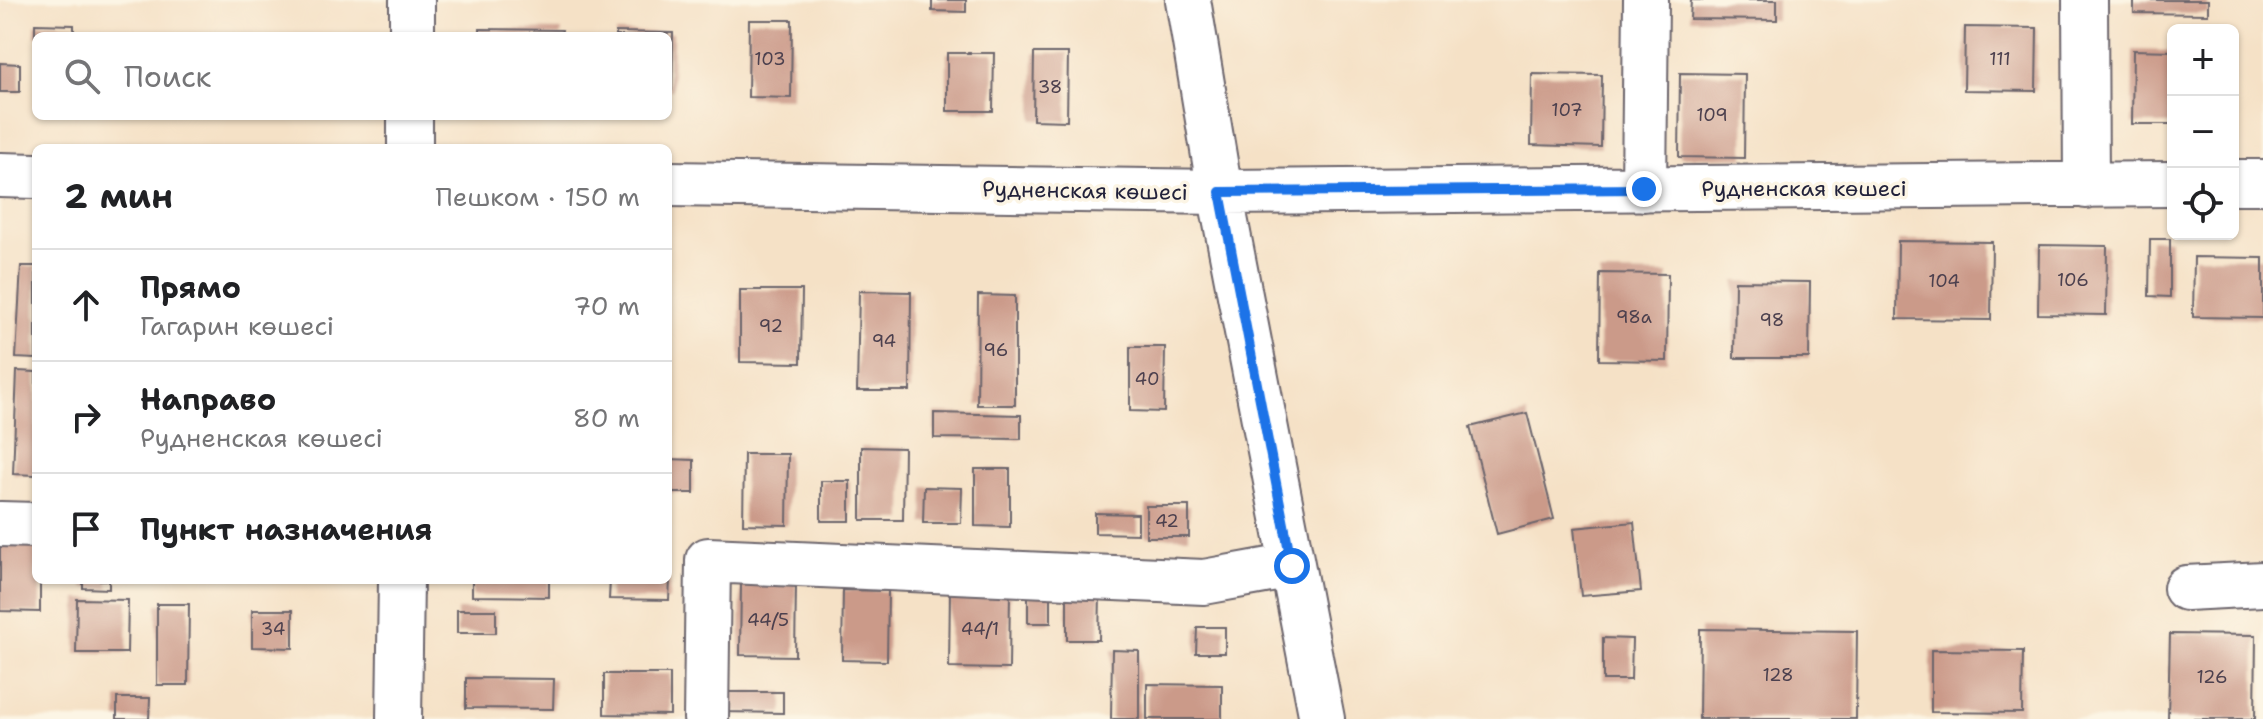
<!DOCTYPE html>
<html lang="ru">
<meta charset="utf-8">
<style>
:root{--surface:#fff;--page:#f2f2f2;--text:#202124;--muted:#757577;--line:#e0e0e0}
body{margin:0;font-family:"Shantell Sans",sans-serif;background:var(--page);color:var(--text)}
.controls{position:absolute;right:24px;top:24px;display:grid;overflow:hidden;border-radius:12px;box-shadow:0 2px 6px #0004}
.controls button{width:72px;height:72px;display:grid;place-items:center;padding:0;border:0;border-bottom:2px solid var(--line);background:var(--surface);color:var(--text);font:40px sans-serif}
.stop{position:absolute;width:24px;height:24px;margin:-18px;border:6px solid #1a73e8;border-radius:50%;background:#fff}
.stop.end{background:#1a73e8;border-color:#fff;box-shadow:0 2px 8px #0008}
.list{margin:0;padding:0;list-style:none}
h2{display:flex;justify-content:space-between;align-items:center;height:104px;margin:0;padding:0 32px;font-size:34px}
h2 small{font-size:26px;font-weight:400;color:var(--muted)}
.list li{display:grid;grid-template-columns:52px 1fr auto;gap:24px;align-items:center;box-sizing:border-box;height:112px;padding:0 32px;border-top:2px solid var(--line)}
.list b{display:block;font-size:30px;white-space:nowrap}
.list p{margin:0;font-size:26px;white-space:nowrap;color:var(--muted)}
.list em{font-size:26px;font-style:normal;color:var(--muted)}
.icon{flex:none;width:44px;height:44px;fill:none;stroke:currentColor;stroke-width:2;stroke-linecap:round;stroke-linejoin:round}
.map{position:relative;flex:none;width:2263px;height:719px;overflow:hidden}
.search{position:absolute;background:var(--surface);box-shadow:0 2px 6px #0004;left:32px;top:32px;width:640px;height:88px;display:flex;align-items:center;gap:20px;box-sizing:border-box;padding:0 28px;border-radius:12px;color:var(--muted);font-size:30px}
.panel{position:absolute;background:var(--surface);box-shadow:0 2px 6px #0004;left:32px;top:144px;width:640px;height:440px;border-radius:12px}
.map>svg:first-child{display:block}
.building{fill:#cb9a89}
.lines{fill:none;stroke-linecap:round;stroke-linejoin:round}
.minor-casing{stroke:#6c656c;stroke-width:48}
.minor{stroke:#fff;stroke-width:44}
.route{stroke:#1a73e8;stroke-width:10}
.labels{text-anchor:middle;stroke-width:7;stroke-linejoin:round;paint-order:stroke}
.number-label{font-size:18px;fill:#4c404e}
.street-label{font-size:22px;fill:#22223b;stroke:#fcf5e5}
</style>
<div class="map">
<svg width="2263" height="719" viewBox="0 0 2263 719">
<rect width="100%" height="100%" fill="#fcf5e5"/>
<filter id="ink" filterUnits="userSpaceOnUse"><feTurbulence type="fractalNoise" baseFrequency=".0125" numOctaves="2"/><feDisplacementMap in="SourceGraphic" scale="16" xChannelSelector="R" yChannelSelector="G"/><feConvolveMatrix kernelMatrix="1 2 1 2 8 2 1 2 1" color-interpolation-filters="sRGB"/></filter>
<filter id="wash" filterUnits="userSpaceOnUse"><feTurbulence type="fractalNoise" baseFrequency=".006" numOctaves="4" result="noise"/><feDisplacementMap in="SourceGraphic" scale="32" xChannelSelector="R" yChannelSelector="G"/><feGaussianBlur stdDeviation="1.8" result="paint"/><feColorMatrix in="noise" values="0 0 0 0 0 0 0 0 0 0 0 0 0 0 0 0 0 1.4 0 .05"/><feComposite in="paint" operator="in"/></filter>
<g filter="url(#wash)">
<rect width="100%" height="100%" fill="#f5e1c6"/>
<g id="blocks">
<path class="building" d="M 932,0 L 966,0 L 966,12 L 932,11 Z
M 1691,0 L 1777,0 L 1777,20 L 1690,19 Z
M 2134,0 L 2208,0 L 2208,14 L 2134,13 Z
M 749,20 L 792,20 L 791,98 L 748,97 Z
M 35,24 L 74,25 L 74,36 L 35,36 Z
M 1965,27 L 2037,28 L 2036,91 L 1964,90 Z
M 480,29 L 562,30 L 561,36 L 480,36 Z
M 616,32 L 673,33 L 672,90 L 668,90 L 668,36 L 616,36 Z
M 2133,50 L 2173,51 L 2173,124 L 2132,124 Z
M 947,53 L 994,53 L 993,111 L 947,111 Z
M 1034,53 L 1068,53 L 1067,121 L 1033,120 Z
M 0,63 L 20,64 L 20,92 L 0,92 Z
M 1680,73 L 1745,74 L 1744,158 L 1679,157 Z
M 1532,74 L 1602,75 L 1601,147 L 1531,145 Z
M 2150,239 L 2170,239 L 2170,297 L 2149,296 Z
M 1898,241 L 1992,242 L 1991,320 L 1897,319 Z
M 2039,245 L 2107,246 L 2106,315 L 2038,314 Z
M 2194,257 L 2263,258 L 2263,318 L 2193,317 Z
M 21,266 L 36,266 L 36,359 L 16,358 Z
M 1600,273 L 1668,274 L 1667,361 L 1599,360 Z
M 1735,281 L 1810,282 L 1809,358 L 1734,358 Z
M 740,290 L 802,290 L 801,363 L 740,362 Z
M 859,291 L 911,292 L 910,391 L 857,391 Z
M 978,295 L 1015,296 L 1015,405 L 977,405 Z
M 1130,347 L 1165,347 L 1164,412 L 1130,411 Z
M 17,371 L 36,372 L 36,475 L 13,474 Z
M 934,413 L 1021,415 L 1021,439 L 934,438 Z
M 1527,413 L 1554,519 L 1497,534 L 1470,427 Z
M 861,447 L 904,448 L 903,520 L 861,520 Z
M 744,454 L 788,454 L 787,525 L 743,524 Z
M 668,459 L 694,460 L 694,493 L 668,493 Z
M 975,469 L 1010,469 L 1010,527 L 975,526 Z
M 821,481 L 850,481 L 850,521 L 821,521 Z
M 924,487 L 962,488 L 961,523 L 923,523 Z
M 1146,506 L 1189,506 L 1189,537 L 1146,537 Z
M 1095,513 L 1138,514 L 1138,534 L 1095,533 Z
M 1634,522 L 1641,591 L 1581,596 L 1574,528 Z
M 0,544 L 36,545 L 36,580 L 40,580 L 40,612 L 0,611 Z
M 83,580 L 109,580 L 109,589 L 83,588 Z
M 472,580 L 549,580 L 549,597 L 472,596 Z
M 610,580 L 670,580 L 669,600 L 609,599 Z
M 741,584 L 796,584 L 795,656 L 740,655 Z
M 950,589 L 1010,590 L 1009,669 L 949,668 Z
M 843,590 L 888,591 L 887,661 L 842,660 Z
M 1028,593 L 1051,593 L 1051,623 L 1028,623 Z
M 1067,593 L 1100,594 L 1099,640 L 1067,640 Z
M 77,599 L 128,600 L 127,653 L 76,653 Z
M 157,604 L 189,604 L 188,685 L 157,685 Z
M 252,610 L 293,610 L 293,648 L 252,647 Z
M 457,610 L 496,610 L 496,633 L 457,633 Z
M 1197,627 L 1225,627 L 1225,653 L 1196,653 Z
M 1700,629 L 1857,631 L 1856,719 L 1699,719 Z
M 2170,634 L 2256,635 L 2255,719 L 2168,719 Z
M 1603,638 L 1632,639 L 1631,680 L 1603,680 Z
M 1112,650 L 1139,651 L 1139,719 L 1111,719 Z
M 1931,650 L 2023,651 L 2022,713 L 1931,712 Z
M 604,674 L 670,674 L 670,715 L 604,714 Z
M 466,678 L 554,679 L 553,709 L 466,708 Z
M 1147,684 L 1222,685 L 1222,719 L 1147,719 Z
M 721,692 L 783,692 L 783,713 L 720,712 Z
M 117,698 L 150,698 L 149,719 L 117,719 Z"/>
</g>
</g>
<g filter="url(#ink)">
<use href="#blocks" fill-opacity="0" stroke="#6c656c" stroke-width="2"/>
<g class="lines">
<defs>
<path id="minor" d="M 1188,0 L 1220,192 L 1322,719
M 2085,0 L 2086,186
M 412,36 L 412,0
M 410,148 L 410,116
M 0,175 L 36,176
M 2233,182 L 2263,182
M 668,184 L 1220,192 L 2173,184
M 1644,189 L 1646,0
M 0,524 L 36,525
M 2186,588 L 2263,584
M 399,719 L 401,580
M 706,719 L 708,560 L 1204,582 L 1292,566"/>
</defs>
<use href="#minor" class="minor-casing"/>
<use href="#minor" class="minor"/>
</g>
</g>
<g class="lines" filter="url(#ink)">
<path class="route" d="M 1292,566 L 1220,192 L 1644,189"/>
</g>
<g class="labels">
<g class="number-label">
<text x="770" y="65">103</text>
<text x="2000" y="65">111</text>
<text x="1050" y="93">38</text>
<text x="1567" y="116">107</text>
<text x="1712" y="121">109</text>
<text x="2073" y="286">106</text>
<text x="1944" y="287">104</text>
<text x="1634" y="323">98а</text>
<text x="1772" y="326">98</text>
<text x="771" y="332">92</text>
<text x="884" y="347">94</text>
<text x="996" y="356">96</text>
<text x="1147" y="385">40</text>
<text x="1167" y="527">42</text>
<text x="768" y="626">44/5</text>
<text x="273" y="635">34</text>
<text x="980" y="635">44/1</text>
<text x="1778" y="681">128</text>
<text x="2212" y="683">126</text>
</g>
<g class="street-label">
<text x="1804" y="196">Рудненская көшесі</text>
<text transform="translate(1085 190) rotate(1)" y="8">Рудненская көшесі</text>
</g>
</g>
</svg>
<div class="controls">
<button>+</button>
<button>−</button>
<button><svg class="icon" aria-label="locate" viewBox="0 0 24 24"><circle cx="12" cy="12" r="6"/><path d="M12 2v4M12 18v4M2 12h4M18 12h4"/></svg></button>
</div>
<div class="stop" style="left:1292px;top:566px"></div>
<div class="stop end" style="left:1644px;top:189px"></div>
<div class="search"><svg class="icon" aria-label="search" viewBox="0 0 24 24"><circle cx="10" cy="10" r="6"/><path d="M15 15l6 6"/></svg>Поиск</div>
<section class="panel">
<h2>2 мин<small>Пешком · 150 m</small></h2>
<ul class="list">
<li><svg class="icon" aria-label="ahead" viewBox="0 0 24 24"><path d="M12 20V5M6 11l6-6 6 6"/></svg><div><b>Прямо</b><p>Гагарин көшесі</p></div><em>70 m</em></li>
<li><svg class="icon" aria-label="right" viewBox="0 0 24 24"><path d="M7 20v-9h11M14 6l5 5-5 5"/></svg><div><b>Направо</b><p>Рудненская көшесі</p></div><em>80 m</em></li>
<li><svg class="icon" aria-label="arrive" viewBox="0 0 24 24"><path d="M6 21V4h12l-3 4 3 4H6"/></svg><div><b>Пункт назначения</b></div></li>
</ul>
</section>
</div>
